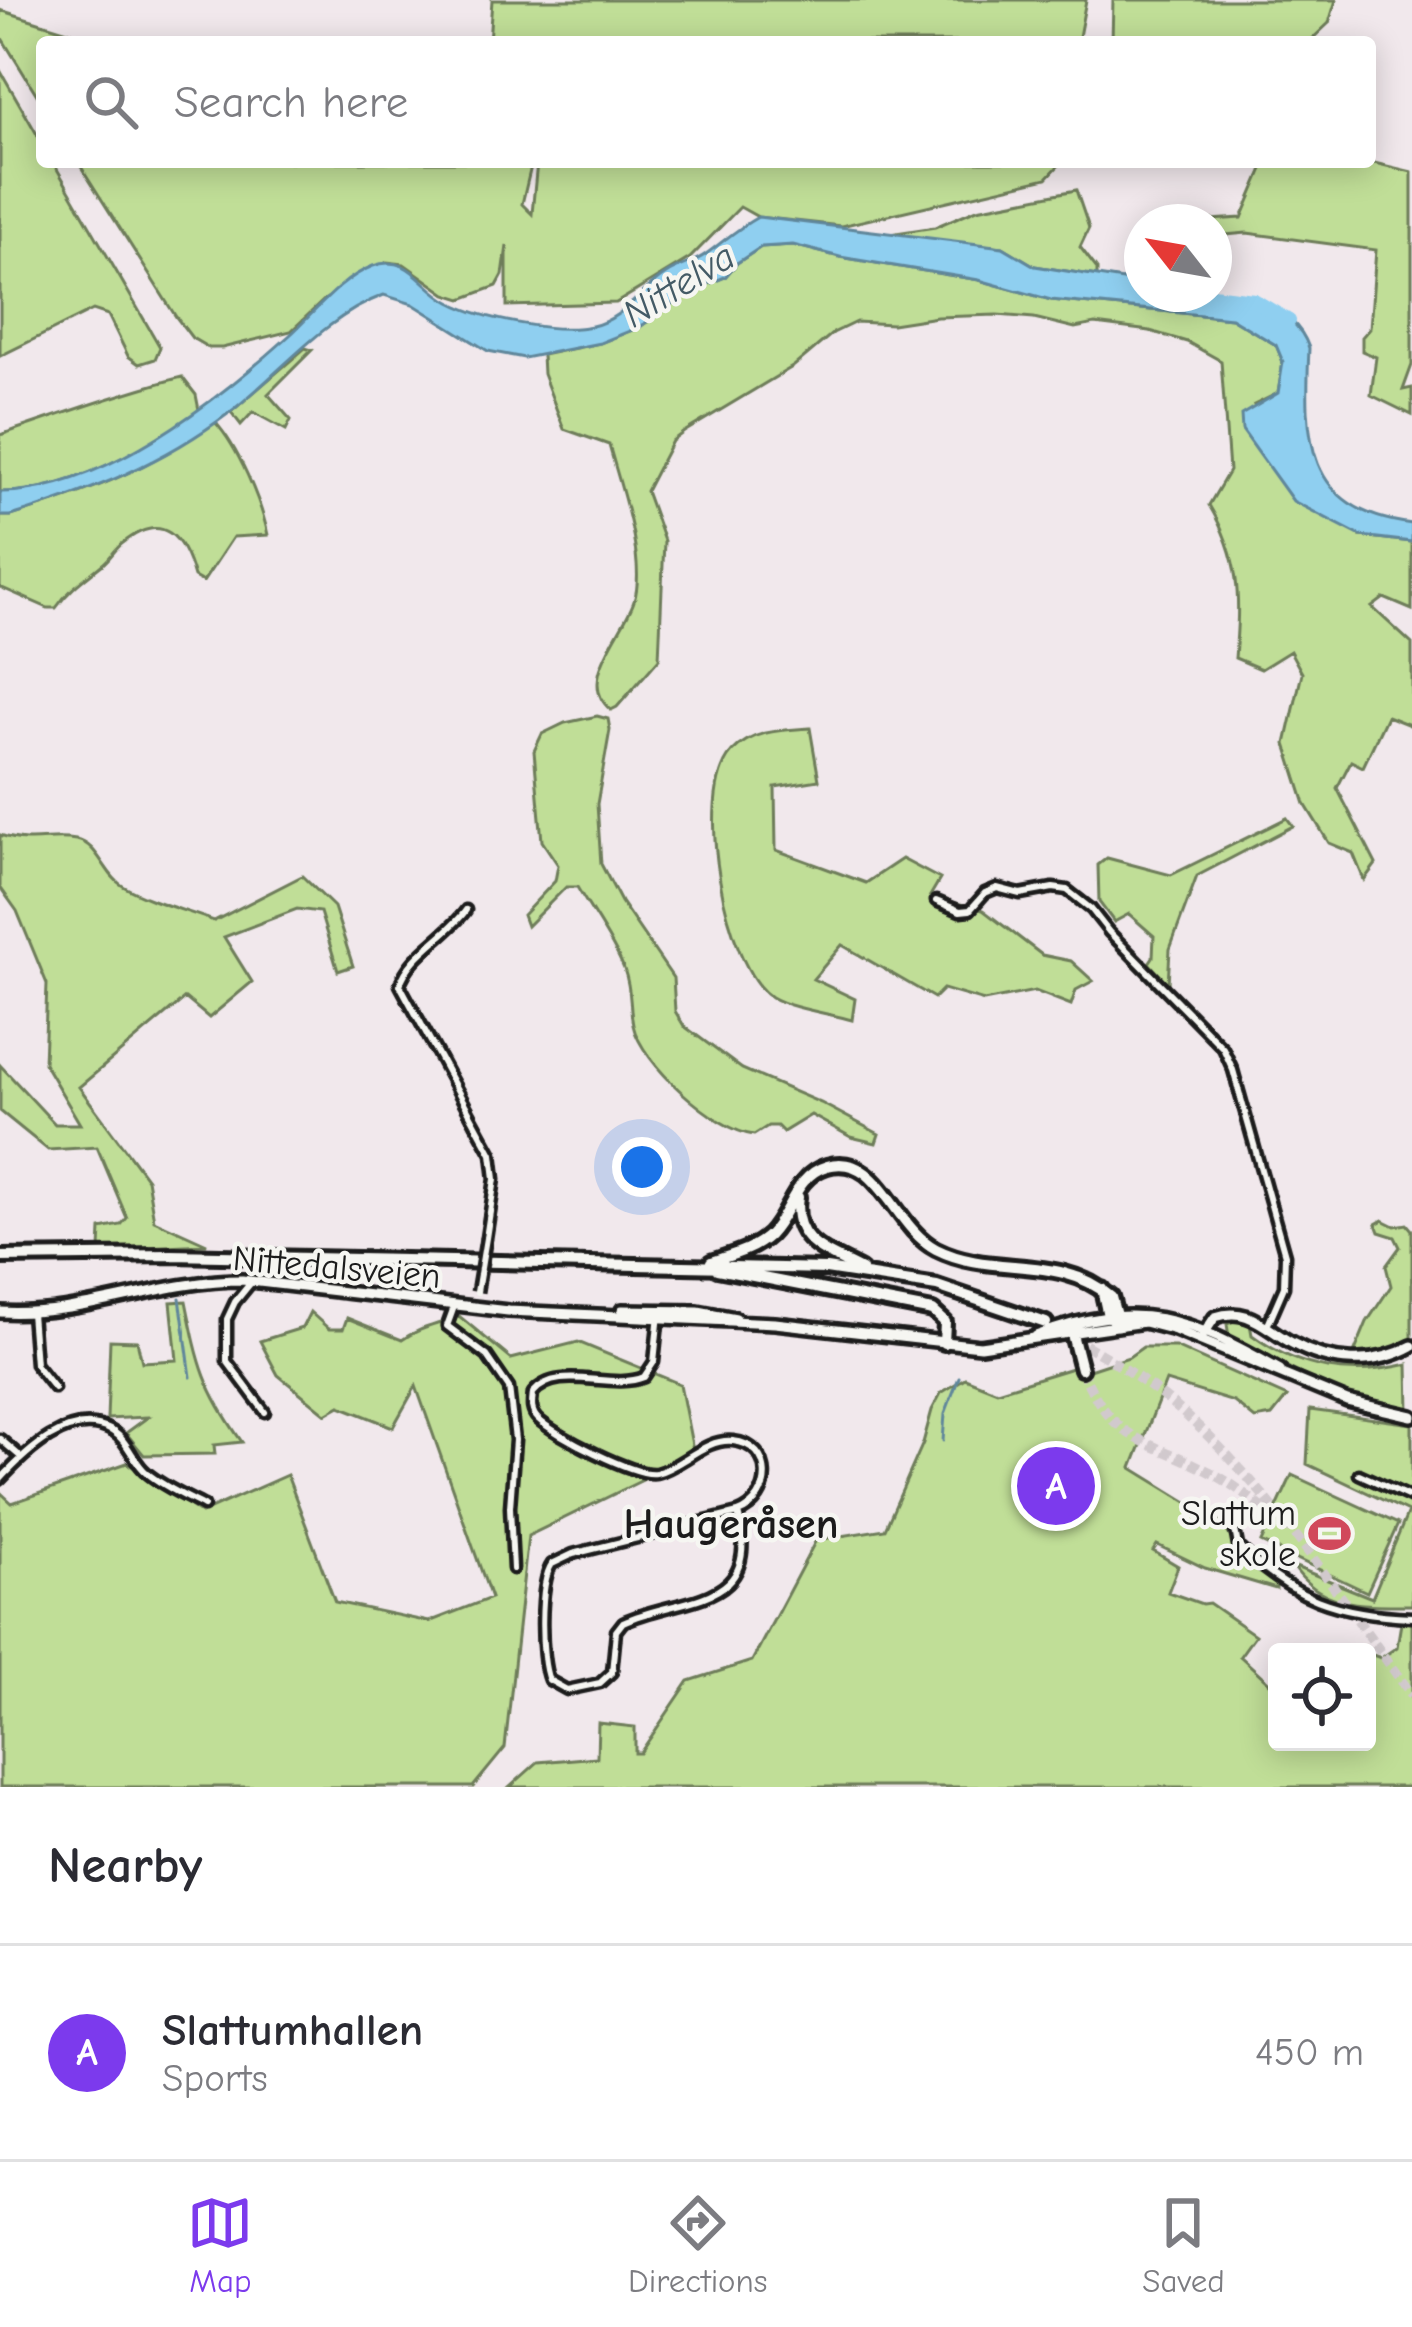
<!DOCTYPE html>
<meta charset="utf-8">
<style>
:root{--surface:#fff;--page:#f2f2f3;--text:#2b2b33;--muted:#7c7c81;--line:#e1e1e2;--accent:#7c3aed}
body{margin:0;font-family:"Comic Neue",sans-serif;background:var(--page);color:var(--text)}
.controls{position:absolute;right:36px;bottom:36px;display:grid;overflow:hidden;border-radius:12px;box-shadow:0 6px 30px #0003}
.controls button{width:108px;height:108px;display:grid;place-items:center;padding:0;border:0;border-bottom:3px solid var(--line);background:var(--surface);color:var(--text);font:60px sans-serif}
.compass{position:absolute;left:1124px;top:204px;width:108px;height:108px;border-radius:50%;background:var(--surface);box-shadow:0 6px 30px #0003;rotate:301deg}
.you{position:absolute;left:642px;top:1167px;width:42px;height:42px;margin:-30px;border:9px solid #fff;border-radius:50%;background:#1a73e8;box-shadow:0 0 0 18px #1a73e833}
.badge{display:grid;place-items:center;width:78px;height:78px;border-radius:50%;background:var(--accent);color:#fff;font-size:39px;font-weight:700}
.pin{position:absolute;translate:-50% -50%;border:6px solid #fff;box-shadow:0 3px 12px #0006}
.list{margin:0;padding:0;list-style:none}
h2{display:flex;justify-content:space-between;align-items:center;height:156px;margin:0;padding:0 48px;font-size:51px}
h2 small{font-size:39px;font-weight:400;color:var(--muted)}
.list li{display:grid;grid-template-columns:78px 1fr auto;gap:36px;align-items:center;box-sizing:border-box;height:216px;padding:0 48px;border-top:3px solid var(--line)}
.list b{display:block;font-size:45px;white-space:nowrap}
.list p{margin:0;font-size:39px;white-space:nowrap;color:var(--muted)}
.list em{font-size:39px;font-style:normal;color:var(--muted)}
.icon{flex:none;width:66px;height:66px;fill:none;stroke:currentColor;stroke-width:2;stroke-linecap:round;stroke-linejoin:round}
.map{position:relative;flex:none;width:1412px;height:1787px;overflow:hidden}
.search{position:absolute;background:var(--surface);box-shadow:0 6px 30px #0003;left:36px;right:36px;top:36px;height:132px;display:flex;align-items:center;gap:30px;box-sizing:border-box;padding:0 42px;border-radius:12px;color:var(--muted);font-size:45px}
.sheet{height:372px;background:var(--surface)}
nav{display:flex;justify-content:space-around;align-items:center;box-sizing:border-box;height:168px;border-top:3px solid var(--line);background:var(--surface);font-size:33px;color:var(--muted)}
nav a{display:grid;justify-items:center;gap:6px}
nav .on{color:var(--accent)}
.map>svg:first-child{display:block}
.green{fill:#c0de97;stroke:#6e7d5a;stroke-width:3}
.water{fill:#8fcff0;stroke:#61879b;stroke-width:3}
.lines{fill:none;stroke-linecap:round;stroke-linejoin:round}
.stream{stroke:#61879b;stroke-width:3}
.river{stroke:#8fcff0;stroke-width:14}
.trunk-tunnel{stroke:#d1c9cd;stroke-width:10;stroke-dasharray:10 5;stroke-linecap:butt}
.minor-casing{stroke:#1c1c1c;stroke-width:15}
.secondary-casing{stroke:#1c1c1c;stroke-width:18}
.trunk-casing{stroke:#1c1c1c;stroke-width:20}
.minor{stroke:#f6f6f2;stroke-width:6}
.secondary{stroke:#f6f6f2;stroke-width:9}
.trunk{stroke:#f6f6f2;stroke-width:10}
.minor-bridge-casing{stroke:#1c1c1c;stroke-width:15;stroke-linecap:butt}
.minor-bridge{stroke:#f6f6f2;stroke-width:6}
.labels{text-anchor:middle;stroke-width:9;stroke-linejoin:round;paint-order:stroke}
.street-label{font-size:36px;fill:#1c1c1c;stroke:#f6f6f2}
.poi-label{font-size:36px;fill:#1c1c1c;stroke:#f6f6f2;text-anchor:end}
.water-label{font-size:39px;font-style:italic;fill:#445b66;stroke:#f6f6f2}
.quarter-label{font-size:42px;font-weight:bold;fill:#1c1c1c;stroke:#f6f6f2}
</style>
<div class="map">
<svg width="1412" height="1787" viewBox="0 0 1412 1787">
<rect width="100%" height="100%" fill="#f1e8ec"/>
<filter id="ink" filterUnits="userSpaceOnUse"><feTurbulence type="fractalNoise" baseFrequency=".00833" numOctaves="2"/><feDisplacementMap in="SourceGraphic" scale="24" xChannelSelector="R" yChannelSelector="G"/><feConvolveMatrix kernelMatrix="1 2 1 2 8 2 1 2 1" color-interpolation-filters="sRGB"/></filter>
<g filter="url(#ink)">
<path class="green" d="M 492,0 L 1086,0 L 1078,42 L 489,42 Z
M 1113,0 L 1336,0 L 1329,23 L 1309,42 L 1112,42 Z
M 0,10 L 103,42 L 42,42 L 42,103 L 0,35 Z
M 0,70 L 42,143 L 42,162 L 53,162 L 160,347 L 155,359 L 139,364 L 128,356 L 108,315 L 93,310 L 0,356 Z
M 78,162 L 532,162 L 522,204 L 532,214 L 537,162 L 1062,162 L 1047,178 L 841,226 L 758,217 L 740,207 L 690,258 L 616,303 L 507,306 L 507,246 L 503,275 L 497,286 L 462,299 L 446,294 L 404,264 L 387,262 L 324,300 L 291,331 L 222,348 L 209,348 L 192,338 L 176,317 Z
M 1266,162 L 1370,162 L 1412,172 L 1412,365 L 1403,390 L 1412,388 L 1412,415 L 1371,395 L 1376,357 L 1362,351 L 1362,337 L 1370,328 L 1376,250 L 1247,233 L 1214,236 L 1214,222 L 1178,222 L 1242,218 Z
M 1076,190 L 1089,228 L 1080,247 L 1097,269 L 1097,276 L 1035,266 L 1003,247 L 883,235 L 935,227 L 977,209 Z
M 793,245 L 840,257 L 979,280 L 1051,300 L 1231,318 L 1276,345 L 1283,362 L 1278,393 L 1254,405 L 1360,536 L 1412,542 L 1412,610 L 1384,598 L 1372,607 L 1412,644 L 1412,726 L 1387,716 L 1363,767 L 1351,761 L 1337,788 L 1376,864 L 1364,880 L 1353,853 L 1329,843 L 1305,804 L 1286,744 L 1302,673 L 1290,651 L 1261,669 L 1235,658 C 1240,597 1241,559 1209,505 L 1229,471 L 1221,361 L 1187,342 L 1150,331 L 1095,324 L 1075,328 L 1034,318 L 997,315 L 937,317 L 892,324 L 856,322 L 833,333 L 794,366 L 684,432 L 672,441 L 646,491 L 664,541 L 659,659 L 617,707 L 611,710 C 575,681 624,632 634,601 C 647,561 620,485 609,445 L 564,429 L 543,374 L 542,355 L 600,343 L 640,327 L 689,292 L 725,277 L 737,263 L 761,247 Z
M 305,348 L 312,350 L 268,394 L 291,420 L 286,430 L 253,412 L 241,425 L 231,412 Z
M 182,377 L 196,395 L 199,410 C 147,449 67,493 0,492 L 0,435 C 60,415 119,393 182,377 Z
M 215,422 C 238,447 261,501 268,535 L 233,537 L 203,582 L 194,577 C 183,538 164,510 123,543 C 116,548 111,557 104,563 C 86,578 70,588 56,608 L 48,608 L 0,587 L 0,516 L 11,516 C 89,492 148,470 215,422 Z
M 597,716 L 608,719 L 610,730 L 597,804 L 601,864 L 621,902 L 673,978 L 675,1011 L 684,1026 L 742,1069 L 821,1103 L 879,1134 L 876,1143 L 851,1137 L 811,1115 L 783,1132 L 777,1126 L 768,1126 L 754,1135 C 716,1131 641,1063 633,1025 C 629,1005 632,991 624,969 C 613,941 592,913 577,887 L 566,887 L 527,926 L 523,915 L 555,881 L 558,865 L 542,841 L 534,751 L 542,734 L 565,723 Z
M 810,728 L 819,780 L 775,787 L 776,850 L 866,883 L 902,859 L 940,879 L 930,896 L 983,910 L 1042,955 L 1071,961 L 1093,981 L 1076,990 L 1071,1005 L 1035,991 L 984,1001 L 943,989 L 934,998 L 842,945 L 813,979 L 855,999 L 852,1020 C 831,1014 789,1008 771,997 C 725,967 693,794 732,752 C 753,730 782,730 810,728 Z
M 1287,818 L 1293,826 L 1197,876 L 1170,949 L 1168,984 L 1149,963 L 1153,957 L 1154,936 L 1129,914 L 1114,922 L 1099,902 L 1098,865 L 1107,858 L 1171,875 Z
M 0,835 C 35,846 48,835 76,840 C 98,843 105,876 123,886 C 150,902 185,910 214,921 L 302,876 L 334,907 L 353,966 L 338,971 L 320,912 L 297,909 L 224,937 L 252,982 L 209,1018 L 185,998 L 79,1087 L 147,1179 L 154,1220 L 207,1244 L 100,1249 L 101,1229 L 121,1225 L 127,1218 L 97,1147 L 48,1150 L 0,1111 L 0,1065 L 55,1124 L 80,1124 L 44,1063 L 47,984 L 17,911 L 0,887 Z
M 1383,1220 L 1395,1226 L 1407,1224 L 1412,1230 L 1412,1338 L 1391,1348 L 1353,1356 L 1367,1322 L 1391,1286 L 1386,1266 L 1400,1247 L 1395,1237 L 1379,1232 L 1376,1224 Z
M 186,1301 C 199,1366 204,1388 242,1442 L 214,1445 L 215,1454 L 144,1455 L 126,1433 L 148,1417 L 107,1419 L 110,1340 L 137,1341 L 142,1362 L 177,1360 L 171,1302 Z
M 310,1312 L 329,1329 L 343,1329 L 347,1318 L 402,1340 C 420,1327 439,1325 459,1316 L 511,1359 L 578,1342 L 680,1384 L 694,1455 L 528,1536 L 505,1748 L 473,1787 L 0,1787 L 0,1492 L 12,1503 L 127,1463 L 201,1513 L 287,1475 L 335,1602 L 429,1622 L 491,1598 L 416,1386 L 393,1427 L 340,1406 L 326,1414 L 278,1375 L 260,1341 L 302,1328 Z
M 1234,1321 L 1250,1324 L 1252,1335 C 1300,1370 1350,1378 1408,1364 L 1409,1412 L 1340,1394 L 1229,1337 L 1227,1324 Z
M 1143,1347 L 1175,1347 L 1287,1397 L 1272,1416 L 1255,1419 L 1234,1402 L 1166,1381 L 1132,1468 L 1223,1524 L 1243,1559 L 1276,1579 L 1276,1589 L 1205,1568 L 1157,1545 L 1153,1551 L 1178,1566 L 1168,1592 L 1202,1604 L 1209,1603 L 1255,1635 L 1240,1656 L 1277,1690 L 1277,1742 L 1367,1742 L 1367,1653 L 1381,1658 L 1397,1647 L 1401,1623 L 1412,1622 L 1412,1787 L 510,1787 L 538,1762 L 597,1757 L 598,1723 L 635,1727 L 635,1753 L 640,1753 L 689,1681 L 752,1661 L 816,1540 L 885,1529 L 923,1443 L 932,1410 L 941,1393 L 965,1378 L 997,1391 L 1072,1368 L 1080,1373 L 1129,1357 Z
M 1310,1410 L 1412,1424 L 1412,1605 C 1366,1605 1320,1608 1293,1566 L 1372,1598 L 1408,1512 L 1307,1464 Z
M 1292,1475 L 1398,1524 L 1367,1592 L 1261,1542 Z"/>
<path class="water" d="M 758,217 L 1003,247 L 1035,266 L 1142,283 L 1142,294 C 1195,294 1287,285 1309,348 C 1305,436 1303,510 1412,524 L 1412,542 L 1361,536 L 1293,501 L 1242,430 L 1241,415 L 1278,393 L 1283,362 L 1276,345 L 1231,318 L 1051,300 L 979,280 L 840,257 L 793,245 L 761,247 L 737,263 L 725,277 L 689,292 L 640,327 L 600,343 L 524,358 L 488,351 L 413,304 L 384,295 C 322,318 280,374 229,413 C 162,464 91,491 11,516 L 0,516 L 0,492 C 102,493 218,400 290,335 C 316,311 340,279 373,266 C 409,252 422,288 450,302 C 482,319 556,334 592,326 C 622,320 642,289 666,274 C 678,266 694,263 706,254 C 724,241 738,228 758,217 Z"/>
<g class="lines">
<path class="stream" d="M 180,1298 L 191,1377
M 943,1441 L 945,1414 L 959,1377"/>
<path class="river" d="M 1204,294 L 1254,300 L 1289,321"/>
<path class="trunk-tunnel" d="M 1046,1323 C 1087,1345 1127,1368 1164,1397 C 1265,1477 1336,1593 1412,1695
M 1081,1369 C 1116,1446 1143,1437 1210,1472 C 1232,1483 1253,1500 1272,1516"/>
<defs>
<path id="minor" d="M 936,901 L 960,911 L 970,910 L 985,893 L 997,888 L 1020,894 L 1053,888 L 1067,890 L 1091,909 L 1109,932 L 1223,1048 L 1233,1070 L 1285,1255 L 1284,1287 L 1267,1326
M 466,910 C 448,936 409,954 400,985 L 492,1154 L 495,1179 L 486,1238
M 253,1280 L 235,1302 L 227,1319 L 227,1361 L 265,1412
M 455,1304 L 447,1326 L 487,1356 L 509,1388 L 515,1440 L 510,1507 L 513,1569
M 31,1313 L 35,1364 L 54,1388
M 659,1314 L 654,1362 L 644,1377 C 611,1391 558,1363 533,1393 C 532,1403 530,1411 538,1419 C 553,1434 636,1477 656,1473 C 682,1467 705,1438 733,1441 C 775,1445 774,1500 738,1513 L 573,1554 L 552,1564 C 539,1582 540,1659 549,1680 L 567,1690 L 600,1683 L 612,1672 L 616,1631 L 623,1622 C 681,1595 763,1610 738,1513
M 0,1439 L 21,1457
M 1359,1474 L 1412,1498
M 0,1480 C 25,1453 70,1408 112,1431 C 128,1440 133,1462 147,1473 C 164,1487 185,1496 204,1506
M 1234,1524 L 1238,1546 C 1293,1599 1337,1614 1412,1617"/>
<path id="secondary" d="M 622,1310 L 698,1311 L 736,1318
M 0,1312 C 82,1317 160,1280 242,1280 L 508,1311 L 775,1323 L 980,1346 L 1144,1322 L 1175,1330 L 1347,1401 L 1412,1416
M 1203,1335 L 1215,1317 C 1249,1306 1264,1328 1292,1343 C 1330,1364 1374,1367 1412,1346
M 1036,1336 C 1139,1297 1188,1318 1280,1370"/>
<path id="trunk" d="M 798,1197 C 791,1244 828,1252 861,1270
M 0,1257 L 172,1255 L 826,1269 L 937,1286 L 1046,1323
M 711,1262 C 731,1255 753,1250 769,1235 C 790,1214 795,1175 827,1166 C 879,1151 893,1227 936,1249 C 993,1278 1059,1252 1111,1297 L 1118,1323
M 717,1269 L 933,1311 L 945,1322 L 944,1343
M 1102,1289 L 1108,1316 L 1118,1323
M 1076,1324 L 1072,1334 L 1081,1369"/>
</defs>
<use href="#minor" class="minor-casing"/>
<use href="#secondary" class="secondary-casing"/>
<use href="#trunk" class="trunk-casing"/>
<use href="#minor" class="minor"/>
<use href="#secondary" class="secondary"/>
<use href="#trunk" class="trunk"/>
<defs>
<path id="minor-bridge" d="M 477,1292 L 486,1238"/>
</defs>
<use href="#minor-bridge" class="minor-bridge-casing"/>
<use href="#minor-bridge" class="minor-bridge"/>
</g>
</g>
<defs>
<symbol id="stadium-bare" viewBox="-9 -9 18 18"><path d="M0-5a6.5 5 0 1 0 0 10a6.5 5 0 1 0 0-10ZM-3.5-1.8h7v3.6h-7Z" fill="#d1495b" stroke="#f6f6f2" stroke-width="2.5" paint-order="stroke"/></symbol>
</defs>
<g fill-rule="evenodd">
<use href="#stadium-bare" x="1300" y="1504" width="59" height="59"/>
</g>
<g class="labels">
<g class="street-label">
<text transform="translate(337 1266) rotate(5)" y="13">Nittedalsveien</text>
</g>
<g class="poi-label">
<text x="1296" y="1525">Slattum<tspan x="1296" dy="41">skole</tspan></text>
</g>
<g class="water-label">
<text transform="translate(678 284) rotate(-32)" y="14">Nittelva</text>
</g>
<g class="quarter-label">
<text x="731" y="1538">Haugeråsen</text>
</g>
</g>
</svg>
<div class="controls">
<button><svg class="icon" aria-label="locate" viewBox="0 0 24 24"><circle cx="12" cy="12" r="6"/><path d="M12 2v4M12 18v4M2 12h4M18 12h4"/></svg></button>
</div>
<svg class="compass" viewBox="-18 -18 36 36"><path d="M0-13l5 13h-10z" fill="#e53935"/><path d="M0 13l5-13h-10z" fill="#7c7c81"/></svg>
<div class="you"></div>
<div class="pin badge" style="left:1056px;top:1486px">A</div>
<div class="search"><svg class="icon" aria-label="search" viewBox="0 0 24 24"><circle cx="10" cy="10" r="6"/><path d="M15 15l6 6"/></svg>Search here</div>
</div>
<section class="sheet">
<h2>Nearby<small></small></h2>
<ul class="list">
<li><span class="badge">A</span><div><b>Slattumhallen</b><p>Sports</p></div><em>450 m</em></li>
</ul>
</section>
<nav>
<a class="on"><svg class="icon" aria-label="map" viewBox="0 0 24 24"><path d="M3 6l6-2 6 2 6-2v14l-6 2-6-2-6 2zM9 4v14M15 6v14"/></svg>Map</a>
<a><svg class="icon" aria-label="directions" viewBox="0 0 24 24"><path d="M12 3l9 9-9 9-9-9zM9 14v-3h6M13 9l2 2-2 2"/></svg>Directions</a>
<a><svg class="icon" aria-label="saved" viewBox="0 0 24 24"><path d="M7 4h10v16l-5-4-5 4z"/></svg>Saved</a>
</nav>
